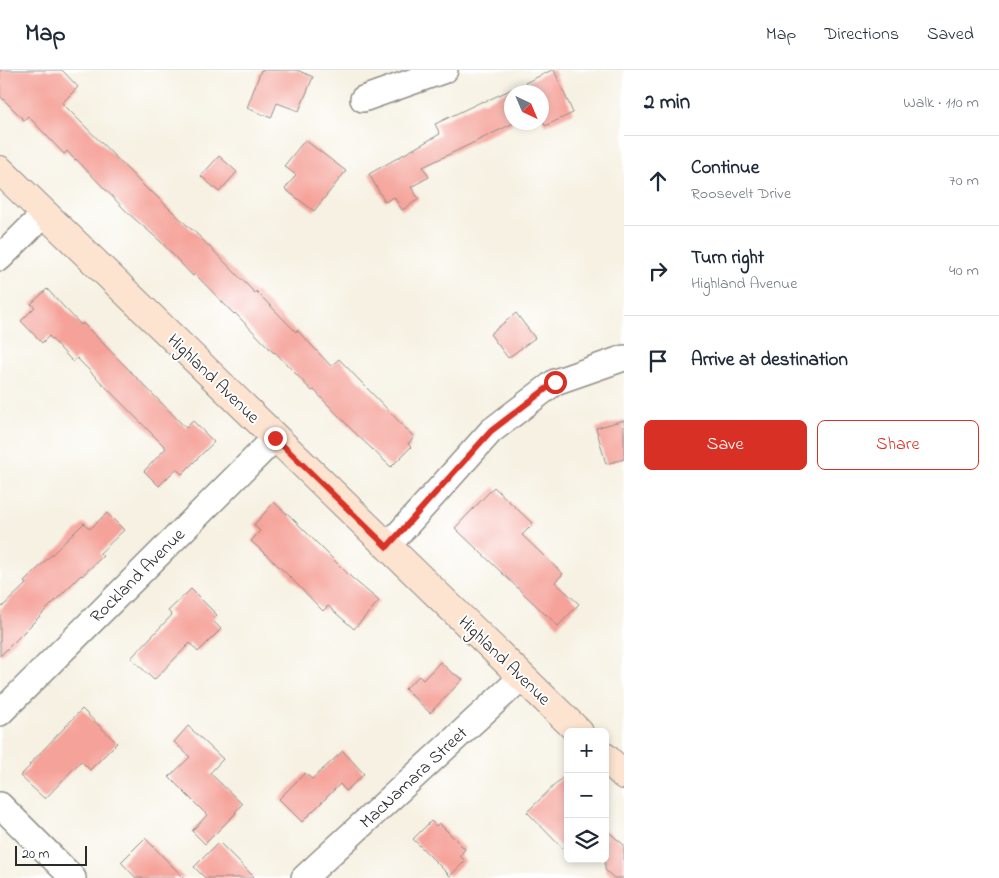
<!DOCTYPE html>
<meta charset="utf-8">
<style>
:root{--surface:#fff;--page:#f2f2f3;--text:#1f2937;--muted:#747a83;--line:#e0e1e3;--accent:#d93025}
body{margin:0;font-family:"Indie Flower",sans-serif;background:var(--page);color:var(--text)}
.controls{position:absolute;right:15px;bottom:15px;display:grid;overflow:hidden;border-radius:8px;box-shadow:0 2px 8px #0003}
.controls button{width:45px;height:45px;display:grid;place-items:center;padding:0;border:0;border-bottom:1px solid var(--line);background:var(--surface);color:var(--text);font:25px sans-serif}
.compass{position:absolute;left:504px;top:15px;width:45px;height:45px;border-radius:50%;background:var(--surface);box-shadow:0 2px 8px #0003;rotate:136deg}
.scale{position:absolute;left:15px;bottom:12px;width:72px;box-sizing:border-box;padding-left:5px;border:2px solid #2b2b2b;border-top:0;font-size:14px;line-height:18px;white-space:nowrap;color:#2b2b2b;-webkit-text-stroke:4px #fff;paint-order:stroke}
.stop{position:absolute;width:15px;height:15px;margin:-11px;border:4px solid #d93025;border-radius:50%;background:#fff}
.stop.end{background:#d93025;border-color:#fff;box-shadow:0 1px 5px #0008}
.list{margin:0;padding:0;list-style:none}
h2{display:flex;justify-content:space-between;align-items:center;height:65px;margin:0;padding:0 20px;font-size:21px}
h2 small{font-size:16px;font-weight:400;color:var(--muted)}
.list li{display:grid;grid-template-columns:32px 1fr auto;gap:15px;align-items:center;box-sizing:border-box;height:90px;padding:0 20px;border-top:1px solid var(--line)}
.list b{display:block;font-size:19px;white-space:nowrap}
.list p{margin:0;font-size:16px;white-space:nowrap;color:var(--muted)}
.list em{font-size:16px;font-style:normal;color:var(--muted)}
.actions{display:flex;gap:10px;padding:15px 20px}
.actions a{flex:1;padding:11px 0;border:1px solid var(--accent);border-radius:8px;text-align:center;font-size:18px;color:var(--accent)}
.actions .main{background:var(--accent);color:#fff}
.icon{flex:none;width:28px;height:28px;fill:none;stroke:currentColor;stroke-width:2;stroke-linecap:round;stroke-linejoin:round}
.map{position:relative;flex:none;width:624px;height:808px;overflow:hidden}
header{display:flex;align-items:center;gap:30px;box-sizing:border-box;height:70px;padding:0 25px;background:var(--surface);border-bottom:1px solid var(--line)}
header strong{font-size:24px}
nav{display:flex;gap:28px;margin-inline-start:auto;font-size:18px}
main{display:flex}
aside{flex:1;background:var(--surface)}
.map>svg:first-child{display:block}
.building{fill:#f5a39a}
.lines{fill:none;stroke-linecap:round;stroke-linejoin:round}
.street-casing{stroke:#908e86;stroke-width:28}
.secondary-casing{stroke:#908e86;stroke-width:30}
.street{stroke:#fff;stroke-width:25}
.secondary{stroke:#fde4d1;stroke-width:28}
.route{stroke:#d93025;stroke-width:6}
.labels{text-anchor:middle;stroke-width:4;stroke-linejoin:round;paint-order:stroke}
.street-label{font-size:18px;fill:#2b2b2b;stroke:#fff}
</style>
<header>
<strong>Map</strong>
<nav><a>Map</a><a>Directions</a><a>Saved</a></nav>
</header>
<main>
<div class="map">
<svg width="624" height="808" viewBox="0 0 624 808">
<rect width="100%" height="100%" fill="#fff"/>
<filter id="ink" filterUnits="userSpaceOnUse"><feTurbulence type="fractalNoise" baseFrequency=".02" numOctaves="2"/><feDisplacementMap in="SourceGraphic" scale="10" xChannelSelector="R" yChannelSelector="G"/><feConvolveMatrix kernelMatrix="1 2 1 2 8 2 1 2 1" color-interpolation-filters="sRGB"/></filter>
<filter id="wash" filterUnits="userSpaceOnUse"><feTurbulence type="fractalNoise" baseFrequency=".0096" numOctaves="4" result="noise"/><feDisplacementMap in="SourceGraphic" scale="20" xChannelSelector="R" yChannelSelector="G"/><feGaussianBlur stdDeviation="1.12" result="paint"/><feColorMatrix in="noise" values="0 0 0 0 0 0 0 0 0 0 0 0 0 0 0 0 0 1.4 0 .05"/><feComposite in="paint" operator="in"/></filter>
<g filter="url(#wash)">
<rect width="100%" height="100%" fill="#f6f1e2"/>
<g id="blocks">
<path class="building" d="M 0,0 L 62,0 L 78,17 L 62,33 L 150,122 L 151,121 L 192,160 L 192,159 L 255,223 L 256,221 L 296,262 L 297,260 L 331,296 L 339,289 L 414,367 L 408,374 L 411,377 L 391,397 L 353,361 L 314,320 L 312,321 L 275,282 L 274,283 L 235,243 L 234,244 L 195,204 L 193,206 L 160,171 L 129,144 L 76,89 L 75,90 L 67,81 L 64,84 L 28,46 L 24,50 L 0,26 Z
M 261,0 L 297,0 L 313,7 L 299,41 L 277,33 L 271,48 L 247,38 Z
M 552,0 L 554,0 L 573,43 L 545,56 L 542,48 L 542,22 L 529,22 L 525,13 Z
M 512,19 L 512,54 L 423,97 L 429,107 L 411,117 L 419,129 L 402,140 L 394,127 L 385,132 L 369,104 L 440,64 L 435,54 L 483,31 L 484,32 Z
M 305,70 L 346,101 L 314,141 L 285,119 L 296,105 L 284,96 Z
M 219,86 L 237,102 L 219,122 L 201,106 Z
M 47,219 L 81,255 L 83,253 L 186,358 L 193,351 L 214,372 L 182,404 L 176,399 L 159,416 L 144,401 L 166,378 L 77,288 L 73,292 L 49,266 L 42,273 L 21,251 L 35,237 L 31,234 Z
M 516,243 L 535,268 L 508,288 L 490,264 Z
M 624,350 L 624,389 L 606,394 L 596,358 Z
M 494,417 L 533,454 L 522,465 L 563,504 L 555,512 L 579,534 L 558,556 L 546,544 L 546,545 L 455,458 Z
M 274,432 L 287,444 L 287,443 L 352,508 L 379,531 L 354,559 L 328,536 L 323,541 L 286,503 L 251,471 L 260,461 L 254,455 Z
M 107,443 L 124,460 L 100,483 L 103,486 L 82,506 L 81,505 L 0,586 L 0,539 L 26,514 L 24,512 L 84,453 L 90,459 Z
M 191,519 L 217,545 L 212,550 L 221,559 L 198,582 L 190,573 L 154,610 L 131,588 L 172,545 L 168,541 Z
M 440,592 L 451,602 L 463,609 L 430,643 L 405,619 L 419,606 L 423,610 Z
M 82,639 L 117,673 L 90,700 L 81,691 L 45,729 L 20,706 L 30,696 L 29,695 Z
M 188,656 L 223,689 L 210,703 L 242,734 L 235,742 L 236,743 L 205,774 L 192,761 L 207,745 L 169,707 L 190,687 L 174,672 Z
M 343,681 L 364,704 L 346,721 L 340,714 L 302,752 L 279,729 L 305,703 L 312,709 Z
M 568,702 L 568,784 L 527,742 Z
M 431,751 L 436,756 L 439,753 L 465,779 L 460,786 L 465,791 L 450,806 L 413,769 Z
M 605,759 L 624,775 L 624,808 L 614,808 L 605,800 Z
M 145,768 L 184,808 L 136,808 L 121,792 Z
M 219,772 L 255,808 L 205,808 L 194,797 Z"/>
</g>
</g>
<g filter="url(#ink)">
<use href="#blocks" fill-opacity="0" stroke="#908e86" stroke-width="1"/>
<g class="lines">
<defs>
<path id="street" d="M 363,29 L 445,0
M 0,188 L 45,143
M 387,477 L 491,361 L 555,312 L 624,288
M 0,643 L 275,368
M 0,735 L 73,808
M 304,808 L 522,607"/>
<path id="secondary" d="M 0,100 L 579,662
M 605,687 L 624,705"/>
</defs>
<use href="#street" class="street-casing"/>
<use href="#secondary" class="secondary-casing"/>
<use href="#street" class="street"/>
<use href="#secondary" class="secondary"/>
</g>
</g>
<g class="lines" filter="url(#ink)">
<path class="route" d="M 275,368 L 387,477 L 491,361 L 555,312"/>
</g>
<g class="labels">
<g class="street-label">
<text transform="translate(214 308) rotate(44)" y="6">Highland Avenue</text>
<text transform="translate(137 505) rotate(-45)" y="6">Rockland Avenue</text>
<text transform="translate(505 590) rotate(44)" y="6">Highland Avenue</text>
<text transform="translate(413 707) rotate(-43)" y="6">MacNamara Street</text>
</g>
</g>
</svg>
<div class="controls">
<button>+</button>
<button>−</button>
<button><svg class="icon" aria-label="layers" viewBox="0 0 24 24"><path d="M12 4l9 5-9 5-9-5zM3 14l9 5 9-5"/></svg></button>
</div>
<svg class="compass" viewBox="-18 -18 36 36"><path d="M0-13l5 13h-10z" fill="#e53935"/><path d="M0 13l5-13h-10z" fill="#747a83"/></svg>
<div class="scale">20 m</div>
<div class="stop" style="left:555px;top:312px"></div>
<div class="stop end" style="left:275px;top:368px"></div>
</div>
<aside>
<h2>2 min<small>Walk · 110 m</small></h2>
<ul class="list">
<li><svg class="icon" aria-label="ahead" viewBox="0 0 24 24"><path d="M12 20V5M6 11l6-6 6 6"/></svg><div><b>Continue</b><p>Roosevelt Drive</p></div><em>70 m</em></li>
<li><svg class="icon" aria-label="right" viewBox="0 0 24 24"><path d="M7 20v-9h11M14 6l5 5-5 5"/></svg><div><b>Turn right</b><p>Highland Avenue</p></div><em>40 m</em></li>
<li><svg class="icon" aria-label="arrive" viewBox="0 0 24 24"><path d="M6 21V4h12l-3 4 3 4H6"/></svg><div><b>Arrive at destination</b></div></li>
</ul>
<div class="actions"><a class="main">Save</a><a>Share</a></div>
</aside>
</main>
